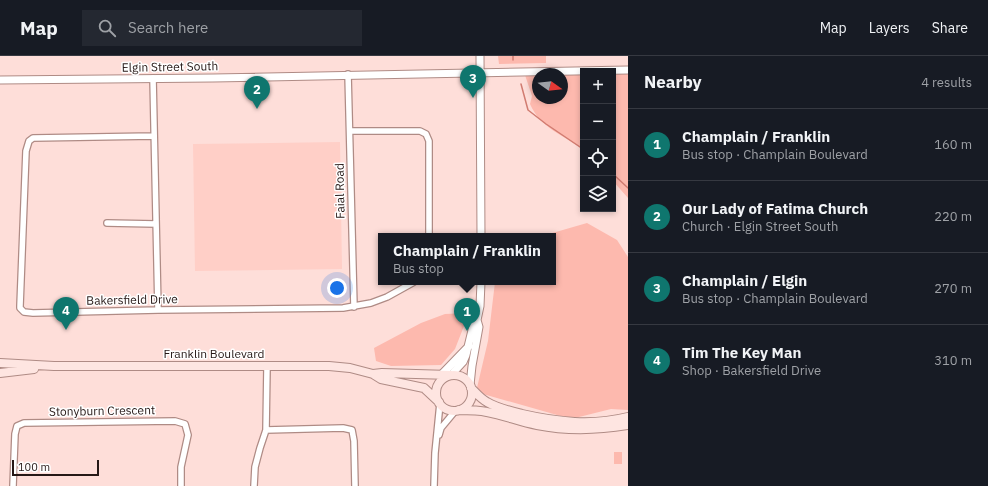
<!DOCTYPE html>
<meta charset="utf-8">
<style>
:root{--surface:#171b24;--page:#242831;--text:#f1f3f6;--muted:#9ea1a6;--line:#363941;--accent:#0f766e}
body{margin:0;font-family:"IBM Plex Sans",sans-serif;background:var(--page);color:var(--text)}
.controls{position:absolute;right:12px;top:12px;display:grid;overflow:hidden;border-radius:0px;box-shadow:0 2px 6px #0003}
.controls button{width:36px;height:36px;display:grid;place-items:center;padding:0;border:0;border-bottom:1px solid var(--line);background:var(--surface);color:var(--text);font:20px sans-serif}
.compass{position:absolute;left:532px;top:12px;width:36px;height:36px;border-radius:50%;background:var(--surface);box-shadow:0 2px 6px #0003;rotate:105deg}
.scale{position:absolute;left:12px;bottom:10px;width:87px;box-sizing:border-box;padding-left:4px;border:2px solid #261816;border-top:0;font-size:11px;line-height:14px;white-space:nowrap;color:#261816;-webkit-text-stroke:3px #fff;paint-order:stroke}
.you{position:absolute;left:337px;top:232px;width:14px;height:14px;margin:-10px;border:3px solid #fff;border-radius:50%;background:#1a73e8;box-shadow:0 0 0 6px #1a73e833}
.badge{display:grid;place-items:center;width:26px;height:26px;border-radius:50%;background:var(--accent);color:#fff;font-size:13px;font-weight:700}
.pin{position:absolute;translate:-50% -33px;filter:drop-shadow(0 1px 2px #0008)}
.pin::after{content:'';position:absolute;top:21px;width:14px;height:12px;background:inherit;clip-path:polygon(0 0,100% 0,50% 100%)}
.popup{position:absolute;left:378px;top:177px;width:178px;height:52px;box-sizing:border-box;display:grid;place-content:center;border-radius:0px;background:var(--surface);filter:drop-shadow(0 1px 3px #0005);font-size:13px;white-space:nowrap;color:var(--muted)}
.popup b{font-size:15px;color:var(--text)}
.popup::after{content:'';position:absolute;left:50%;top:100%;margin-left:-8px;border:8px solid transparent;border-top-color:var(--surface)}
.list{margin:0;padding:0;list-style:none}
h2{display:flex;justify-content:space-between;align-items:center;height:52px;margin:0;padding:0 16px;font-size:17px}
h2 small{font-size:13px;font-weight:400;color:var(--muted)}
.list li{display:grid;grid-template-columns:26px 1fr auto;gap:12px;align-items:center;box-sizing:border-box;height:72px;padding:0 16px;border-top:1px solid var(--line)}
.list b{display:block;font-size:15px;white-space:nowrap}
.list p{margin:0;font-size:13px;white-space:nowrap;color:var(--muted)}
.list em{font-size:13px;font-style:normal;color:var(--muted)}
.icon{flex:none;width:22px;height:22px;fill:none;stroke:currentColor;stroke-width:2;stroke-linecap:round;stroke-linejoin:round}
.map{position:relative;flex:none;width:628px;height:430px;overflow:hidden}
header{display:flex;align-items:center;gap:24px;box-sizing:border-box;height:56px;padding:0 20px;background:var(--surface);border-bottom:1px solid var(--line)}
header strong{font-size:19px}
nav{display:flex;gap:22px;margin-inline-start:auto;font-size:14px}
.search{width:280px;height:36px;background:var(--page);display:flex;align-items:center;gap:10px;box-sizing:border-box;padding:0 14px;border-radius:0px;color:var(--muted);font-size:15px}
main{display:flex}
aside{flex:1;background:var(--surface)}
.map>svg:first-child{display:block}
.built{fill:#ffcfc7}
.green{fill:#fdb9ae;fill-rule:evenodd}
.lines{fill:none;stroke-linecap:round;stroke-linejoin:round}
.stream{stroke:#d17c71;stroke-width:1.5}
.minor-casing{stroke:#af8b85;stroke-width:8}
.tertiary-casing{stroke:#af8b85;stroke-width:9}
.secondary-casing{stroke:#af8b85;stroke-width:10}
.minor{stroke:#fff;stroke-width:5.5}
.tertiary{stroke:#fff;stroke-width:7}
.secondary{stroke:#fee5e1;stroke-width:8}
.labels{text-anchor:middle;stroke-width:3;stroke-linejoin:round;paint-order:stroke}
.street-label{font-size:12px;fill:#261816;stroke:#fff}
</style>
<header>
<strong>Map</strong>
<div class="search"><svg class="icon" aria-label="search" viewBox="0 0 24 24"><circle cx="10" cy="10" r="6"/><path d="M15 15l6 6"/></svg>Search here</div>
<nav><a>Map</a><a>Layers</a><a>Share</a></nav>
</header>
<main>
<div class="map">
<svg width="628" height="430" viewBox="0 0 628 430">
<rect width="100%" height="100%" fill="#feded9"/>
<path class="built" d="M 340,86 L 342,213 L 195,215 L 193,88 Z"/>
<path class="green" d="M 498,0 L 546,0 L 546,7 L 499,8 Z
M 628,14 L 628,142 L 613,125 L 613,15 L 583,15 L 583,94 C 563,78 541,73 530,48 L 532,40 L 524,16 ZM 538,18 L 562,18 L 562,42 L 538,42 Z
M 587,167 L 617,184 L 628,201 L 628,354 L 611,353 L 571,363 L 476,336 L 488,285 L 495,226 L 553,226 L 553,180 L 542,180 Z
M 466,257 L 464,270 L 455,293 L 441,309 L 391,310 L 376,305 L 374,292 L 421,267 L 445,258 Z
M 614,396 L 622,396 L 622,408 L 614,408 Z"/>
<g class="lines">
<path class="stream" d="M 513,0 L 513,4
M 521,28 L 528,54 L 546,68 L 583,93
M 613,118 L 628,132"/>
<defs>
<path id="minor" d="M 348,18 L 354,251
M 153,22 L 158,254
M 350,75 L 420,75 L 426,78 L 429,85 L 429,180
M 154,80 L 33,82 L 29,85 L 26,95 L 20,250 L 20,252 L 24,256 L 33,257 L 158,254 L 343,252 L 371,247 L 387,241 L 414,226
M 107,167 L 156,168
M 266,374 L 343,372 L 352,374 L 354,385 L 355,430
M 439,379 L 441,372 L 456,354
M 13,430 L 15,378 L 17,370 L 24,367 L 175,365 L 185,368 L 188,379 L 181,411 L 181,430
M 254,430 L 255,411 L 260,392 L 266,374 L 267,311
M 434,430 L 435,397 L 440,347"/>
<path id="tertiary" d="M 480,0 L 481,180
M 0,24 L 213,22 L 628,14
M 441,319 L 469,290
M 451,319 L 463,306 L 466,299 L 473,270 L 477,264 L 480,250 L 481,226
M 470,329 L 472,310 L 479,271 L 477,264"/>
<path id="secondary" d="M 0,307 L 54,310 L 329,310 L 350,312 L 373,318 L 381,323 L 424,332 L 439,346
M 0,317 L 34,313
M 373,318 L 382,317 L 450,319
M436 337a18 18 0 1 1 36 0a18 18 0 1 1-36 0Z
M 471,332 C 476,337 481,343 487,346 C 497,352 510,355 522,358 C 557,366 592,370 628,361
M 459,354 C 468,354 478,354 487,356 C 504,359 520,366 537,369 C 567,375 598,374 628,369"/>
</defs>
<use href="#minor" class="minor-casing"/>
<use href="#tertiary" class="tertiary-casing"/>
<use href="#secondary" class="secondary-casing"/>
<use href="#minor" class="minor"/>
<use href="#tertiary" class="tertiary"/>
<use href="#secondary" class="secondary"/>
</g>
<g class="labels">
<g class="street-label">
<text transform="translate(170 11) rotate(-1)" y="4">Elgin Street South</text>
<text transform="translate(340 135) rotate(-91)" y="4">Faial Road</text>
<text transform="translate(132 244) rotate(-1)" y="4">Bakersfield Drive</text>
<text x="214" y="302">Franklin Boulevard</text>
<text transform="translate(102 355) rotate(-1)" y="4">Stonyburn Crescent</text>
</g>
</g>
</svg>
<div class="controls">
<button>+</button>
<button>−</button>
<button><svg class="icon" aria-label="locate" viewBox="0 0 24 24"><circle cx="12" cy="12" r="6"/><path d="M12 2v4M12 18v4M2 12h4M18 12h4"/></svg></button>
<button><svg class="icon" aria-label="layers" viewBox="0 0 24 24"><path d="M12 4l9 5-9 5-9-5zM3 14l9 5 9-5"/></svg></button>
</div>
<svg class="compass" viewBox="-18 -18 36 36"><path d="M0-13l5 13h-10z" fill="#e53935"/><path d="M0 13l5-13h-10z" fill="#9ea1a6"/></svg>
<div class="scale">100 m</div>
<div class="you"></div>
<div class="pin badge" style="left:467px;top:275px">1</div>
<div class="popup"><b>Champlain / Franklin</b>Bus stop</div>
<div class="pin badge" style="left:257px;top:53px">2</div>
<div class="pin badge" style="left:473px;top:42px">3</div>
<div class="pin badge" style="left:66px;top:274px">4</div>
</div>
<aside>
<h2>Nearby<small>4 results</small></h2>
<ul class="list">
<li><span class="badge">1</span><div><b>Champlain / Franklin</b><p>Bus stop · Champlain Boulevard</p></div><em>160 m</em></li>
<li><span class="badge">2</span><div><b>Our Lady of Fatima Church</b><p>Church · Elgin Street South</p></div><em>220 m</em></li>
<li><span class="badge">3</span><div><b>Champlain / Elgin</b><p>Bus stop · Champlain Boulevard</p></div><em>270 m</em></li>
<li><span class="badge">4</span><div><b>Tim The Key Man</b><p>Shop · Bakersfield Drive</p></div><em>310 m</em></li>
</ul>
</aside>
</main>
